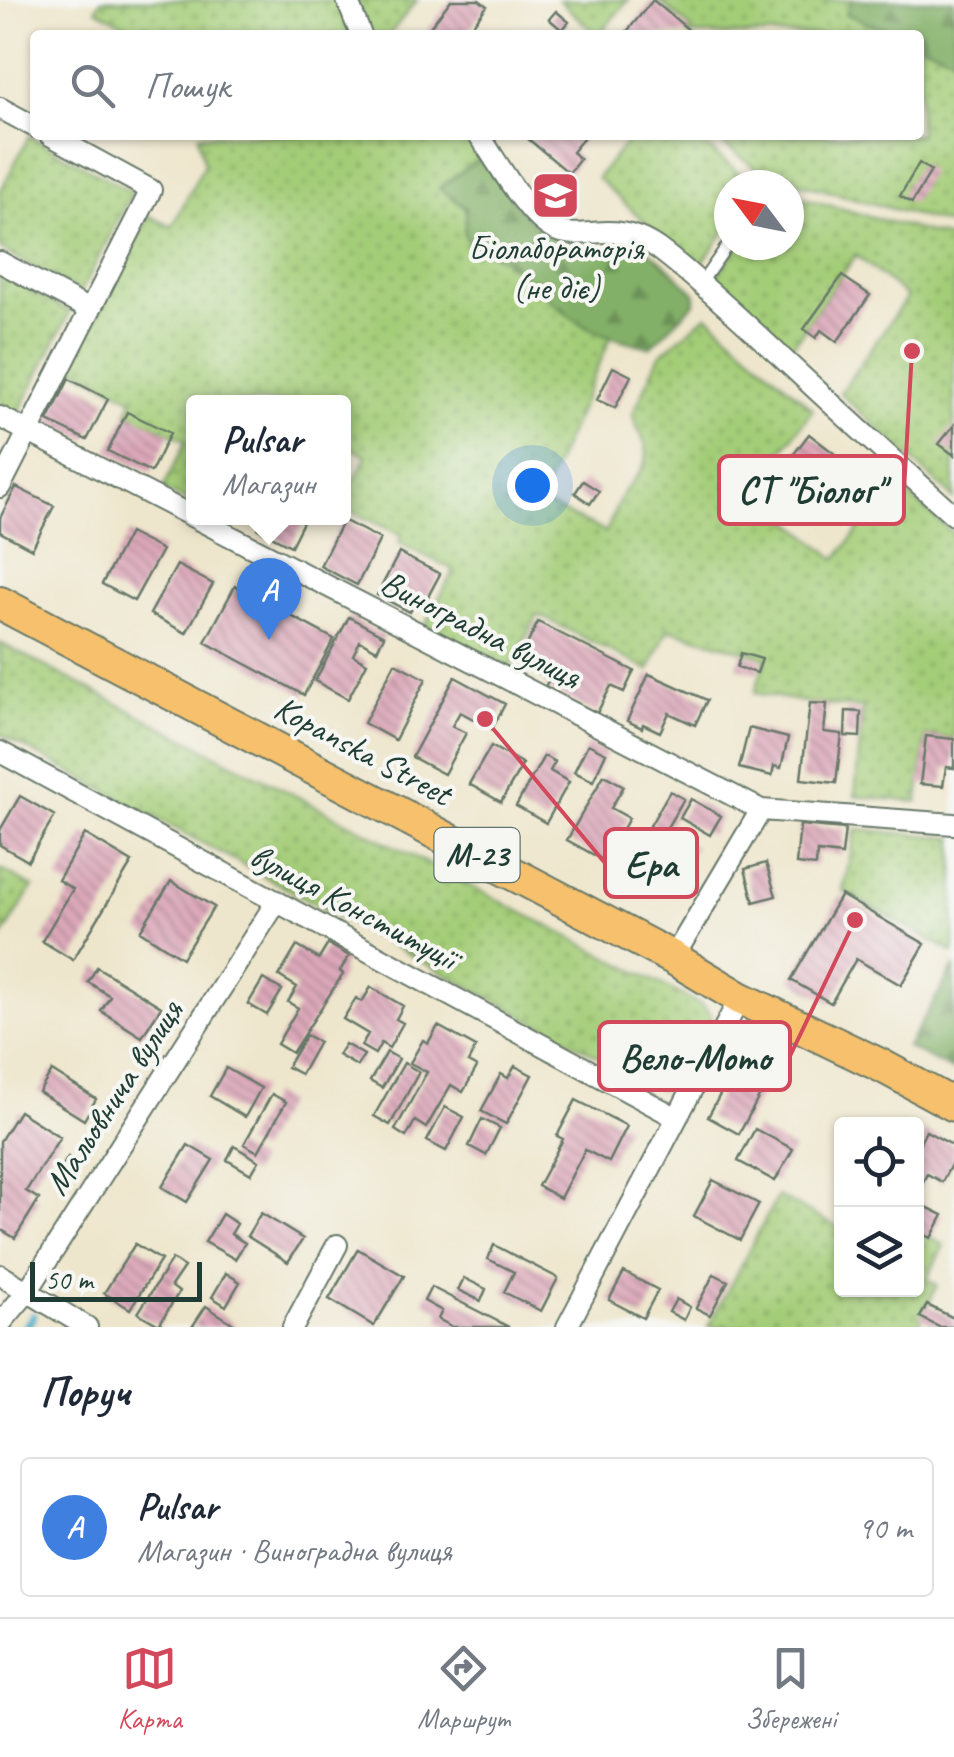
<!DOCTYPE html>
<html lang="uk">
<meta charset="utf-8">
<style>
:root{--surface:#fff;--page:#f2f2f3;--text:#1f2937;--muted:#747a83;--line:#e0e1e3;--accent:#d1495b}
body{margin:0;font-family:Caveat,sans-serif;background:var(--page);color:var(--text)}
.controls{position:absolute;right:30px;bottom:30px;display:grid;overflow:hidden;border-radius:10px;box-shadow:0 2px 8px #0004}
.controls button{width:90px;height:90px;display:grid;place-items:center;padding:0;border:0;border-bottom:2px solid var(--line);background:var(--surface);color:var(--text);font:50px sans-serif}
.compass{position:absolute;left:714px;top:170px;width:90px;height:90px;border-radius:50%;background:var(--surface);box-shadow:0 2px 8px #0004;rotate:302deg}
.scale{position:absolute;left:30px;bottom:25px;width:172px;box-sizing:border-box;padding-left:10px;border:5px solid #1f3d34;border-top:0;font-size:28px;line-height:35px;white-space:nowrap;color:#1f3d34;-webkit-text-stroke:8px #f6f6f2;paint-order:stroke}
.you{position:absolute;left:532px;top:485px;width:35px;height:35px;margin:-25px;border:8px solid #fff;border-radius:50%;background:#1a73e8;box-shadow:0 0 0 15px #1a73e833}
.badge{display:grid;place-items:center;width:65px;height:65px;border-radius:50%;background:var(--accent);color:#fff;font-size:32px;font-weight:700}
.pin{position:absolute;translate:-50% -82px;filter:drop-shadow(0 2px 5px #0008)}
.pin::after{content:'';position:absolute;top:52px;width:35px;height:30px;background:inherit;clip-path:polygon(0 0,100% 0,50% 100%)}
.popup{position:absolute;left:186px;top:395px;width:165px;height:130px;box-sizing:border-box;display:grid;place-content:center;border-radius:10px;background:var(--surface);filter:drop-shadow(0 2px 8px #0005);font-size:32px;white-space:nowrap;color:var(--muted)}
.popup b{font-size:38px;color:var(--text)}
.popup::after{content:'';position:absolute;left:50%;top:100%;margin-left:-20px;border:20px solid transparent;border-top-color:var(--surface)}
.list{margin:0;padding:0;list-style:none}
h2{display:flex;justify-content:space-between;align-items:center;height:130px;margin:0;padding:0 40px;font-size:42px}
h2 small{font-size:32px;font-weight:400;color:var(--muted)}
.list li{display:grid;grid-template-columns:65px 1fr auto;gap:30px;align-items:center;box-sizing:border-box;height:140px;margin:0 20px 20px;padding:0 20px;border:2px solid var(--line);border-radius:10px}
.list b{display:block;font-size:38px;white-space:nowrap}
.list p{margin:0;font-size:32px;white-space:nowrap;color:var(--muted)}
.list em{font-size:32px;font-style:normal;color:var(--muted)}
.icon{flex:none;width:55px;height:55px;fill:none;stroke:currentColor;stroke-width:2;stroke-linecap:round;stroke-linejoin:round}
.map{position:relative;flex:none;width:954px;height:1327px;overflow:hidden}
.search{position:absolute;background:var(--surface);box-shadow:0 2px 8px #0004;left:30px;right:30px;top:30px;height:110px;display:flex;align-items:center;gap:25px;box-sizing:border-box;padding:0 35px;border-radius:10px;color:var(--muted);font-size:38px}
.sheet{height:290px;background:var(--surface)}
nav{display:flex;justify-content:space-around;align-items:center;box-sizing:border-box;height:140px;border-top:2px solid var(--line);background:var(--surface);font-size:28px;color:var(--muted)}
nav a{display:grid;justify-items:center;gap:5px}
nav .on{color:var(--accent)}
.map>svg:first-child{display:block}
.green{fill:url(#green-dots);stroke:#628556;stroke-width:2.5}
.forest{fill:url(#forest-firs);stroke:#51764e;stroke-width:2.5}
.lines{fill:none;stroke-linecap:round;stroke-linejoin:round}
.stream{stroke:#4baecb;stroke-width:8}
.building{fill:url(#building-back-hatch)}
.service-casing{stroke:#677869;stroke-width:14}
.minor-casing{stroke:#677869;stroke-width:24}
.trunk-casing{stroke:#677869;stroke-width:36}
.service{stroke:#fff;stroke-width:10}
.minor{stroke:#fff;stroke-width:20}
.trunk{stroke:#f7c06c;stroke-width:32}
.labels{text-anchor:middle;stroke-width:8;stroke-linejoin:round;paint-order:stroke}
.shield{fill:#f6f6f2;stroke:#60746d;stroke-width:2.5}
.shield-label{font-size:32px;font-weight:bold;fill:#1f3d34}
.poi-label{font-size:35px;fill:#1f3d34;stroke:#f6f6f2}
.street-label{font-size:35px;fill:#1f3d34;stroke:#f6f6f2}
.leader{fill:none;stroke:#d1495b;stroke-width:4}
.callout-dot{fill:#d1495b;stroke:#f6f6f2;stroke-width:4}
.callout{fill:#f6f6f2;stroke:#d1495b;stroke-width:4}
.callout-label{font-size:38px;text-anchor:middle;font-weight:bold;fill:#1f3d34}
</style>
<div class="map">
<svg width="954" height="1327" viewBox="0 0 954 1327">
<defs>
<pattern id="green-dots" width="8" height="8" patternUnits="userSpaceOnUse" patternTransform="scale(2.5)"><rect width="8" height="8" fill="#a4cd78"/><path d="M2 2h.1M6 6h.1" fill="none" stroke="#85a863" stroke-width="1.8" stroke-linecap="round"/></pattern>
<pattern id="forest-firs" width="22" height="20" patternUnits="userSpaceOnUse" patternTransform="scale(2.5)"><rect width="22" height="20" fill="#83b068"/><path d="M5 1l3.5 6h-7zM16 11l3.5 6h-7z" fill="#6b9056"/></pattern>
<pattern id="building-back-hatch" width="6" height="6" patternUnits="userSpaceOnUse" patternTransform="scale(2.5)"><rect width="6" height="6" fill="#dca8ba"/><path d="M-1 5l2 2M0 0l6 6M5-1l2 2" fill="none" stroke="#b28a98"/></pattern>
</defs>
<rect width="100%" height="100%" fill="#f6f6f2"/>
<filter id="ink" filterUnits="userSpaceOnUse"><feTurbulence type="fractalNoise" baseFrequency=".01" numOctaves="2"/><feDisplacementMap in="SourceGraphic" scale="20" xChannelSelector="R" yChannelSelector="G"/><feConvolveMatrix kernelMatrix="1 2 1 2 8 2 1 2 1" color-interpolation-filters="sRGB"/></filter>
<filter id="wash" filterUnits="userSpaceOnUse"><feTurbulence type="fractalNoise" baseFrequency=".0048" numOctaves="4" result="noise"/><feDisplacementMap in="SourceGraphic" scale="40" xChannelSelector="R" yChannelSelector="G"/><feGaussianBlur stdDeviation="2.25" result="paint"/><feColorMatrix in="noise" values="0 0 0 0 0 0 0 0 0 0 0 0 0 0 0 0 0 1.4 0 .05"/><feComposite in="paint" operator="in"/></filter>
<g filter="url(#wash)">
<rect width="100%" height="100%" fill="#eee6cc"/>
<path class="green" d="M 101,0 L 336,0 L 350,35 L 143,35 L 96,9 Z
M 355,0 L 417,0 L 389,35 L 370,35 Z
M 559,0 L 628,0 L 599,35 L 597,35 Z
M 658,0 L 852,0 L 847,14 L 899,35 L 688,35 L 692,29 Z
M 919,43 L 954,57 L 954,226 L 778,177 L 757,169 L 711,135 L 919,135 Z
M 198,135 L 467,135 L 483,156 L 460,201 C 469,211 467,219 464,232 L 475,245 L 498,255 L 516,268 L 581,324 L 611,337 L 539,502 L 606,532 C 612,519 616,506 623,494 C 631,481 647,470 647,452 C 646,439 635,427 633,414 L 660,355 L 707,315 L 813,409 L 753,490 L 836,559 L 895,483 L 954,534 L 954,739 L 926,736 L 918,802 L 855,796 L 863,708 L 810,703 L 755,693 L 766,657 L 668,629 L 649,670 L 538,615 L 510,668 L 425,625 L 454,570 L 399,543 L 402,535 L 344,508 L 344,500 L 367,456 L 344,444 L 344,402 L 194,402 L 194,505 L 163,489 L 186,441 L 127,412 L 133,399 L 72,366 L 149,216 L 172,227 L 204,165 Z
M 632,135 L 692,135 L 754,185 L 729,185 L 729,226 L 697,270 L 597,178 Z
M 29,136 L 132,192 L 81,292 L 0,249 L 0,192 Z
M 789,194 L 954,240 L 954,499 L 840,393 L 907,297 L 856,255 L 791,348 L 716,277 L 738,245 L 789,245 Z
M 0,275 L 70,312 L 18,414 L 0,404 Z
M 0,643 L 703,1006 L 711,1015 L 711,1022 L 679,1083 L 674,1090 L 659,1089 L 0,734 Z
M 856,829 L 954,838 L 954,953 L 843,891 Z
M 0,869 L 33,887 L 0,941 Z
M 778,1196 L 841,1229 L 842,1290 L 916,1290 L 917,1231 L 944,1245 L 927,1279 L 937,1285 L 918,1327 L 708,1327 Z"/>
<path class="forest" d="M 852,0 L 954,0 L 954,57 L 919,43 L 919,35 L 899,35 L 846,14 Z
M 483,156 C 519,212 533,241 604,252 C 621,254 633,242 649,251 C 665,261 680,280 695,293 L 695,303 L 650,347 C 627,342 604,336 584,325 C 553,308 530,276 499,257 C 490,251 472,248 466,238 C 462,230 467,217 466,208 L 439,188 Z
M 954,967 L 954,1071 L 907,1047 Z"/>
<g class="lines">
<path class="stream" d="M 26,1327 L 33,1316"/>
</g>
<g id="blocks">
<path class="building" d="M 451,0 L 479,0 L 487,6 L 465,35 L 424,35 Z
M 653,0 L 690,31 L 687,35 L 624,35 Z
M 556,11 L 569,22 L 562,30 L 549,19 Z
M 529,135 L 586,135 L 572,152 L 580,159 L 569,173 L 527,138 Z
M 919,163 L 931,171 L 912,203 L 900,196 Z
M 842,276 L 870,295 L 837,342 L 821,330 L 816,338 L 804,329 Z
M 613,367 L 631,376 L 615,408 L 597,400 Z
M 69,379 L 108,399 L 87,440 L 48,421 Z
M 127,412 L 170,433 L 151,472 L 108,451 Z
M 954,425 L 954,455 L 939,444 Z
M 809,434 L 835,454 L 807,491 L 781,471 Z
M 583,481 L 599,491 L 590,504 L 575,493 Z
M 16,487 L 54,506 L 32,549 L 0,532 L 0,518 Z
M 264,518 L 305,518 L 291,546 L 258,529 Z
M 343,520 L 380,539 L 357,585 L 320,566 Z
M 129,533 L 162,550 L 134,601 L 102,584 Z
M 399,553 L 440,574 L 423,606 L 415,602 L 410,612 L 377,595 Z
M 177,565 L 213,584 L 186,633 L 150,614 Z
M 235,586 L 334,639 L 304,695 L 205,642 Z
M 349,617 L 384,636 L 377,650 L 360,641 L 353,655 L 367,663 L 348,699 L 315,681 Z
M 538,622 L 634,671 L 624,692 L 611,686 L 597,713 L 545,687 L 549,679 L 518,663 Z
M 741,653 L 762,659 L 757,673 L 737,667 Z
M 395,663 L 426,679 L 395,740 L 364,723 Z
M 649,674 L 707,700 L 695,725 L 669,713 L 660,732 L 643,724 L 642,728 L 627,721 Z
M 455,677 L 505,704 L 492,729 L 460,712 L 452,726 L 466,733 L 444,774 L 412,757 Z
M 810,703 L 827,704 L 824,732 L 842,734 L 836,783 L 801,779 Z
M 846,711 L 861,712 L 860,737 L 845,736 Z
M 749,728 L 788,738 L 781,768 L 774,766 L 772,776 L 739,768 Z
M 926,736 L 954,739 L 954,768 L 946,767 L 943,786 L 920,784 Z
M 588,744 L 606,753 L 593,781 L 574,772 Z
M 491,746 L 523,764 L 501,802 L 469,784 Z
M 544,756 L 555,762 L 550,771 L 569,782 L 546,823 L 516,806 Z
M 604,775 L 624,786 L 611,808 L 629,818 L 605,861 L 567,840 Z
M 670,791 L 684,799 L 666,829 L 695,846 L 676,879 L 666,873 L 657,888 L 625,869 Z
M 20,796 L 55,816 L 28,861 L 0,845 L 0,830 Z
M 691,799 L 721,816 L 710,835 L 680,818 Z
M 800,825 L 845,829 L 842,855 L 817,852 L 816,866 L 796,864 Z
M 85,834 L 132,862 L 73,960 L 42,941 L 73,889 L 58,880 Z
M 766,863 L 776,896 L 754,902 L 745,869 Z
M 171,881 L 214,907 L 182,958 L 140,931 Z
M 841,895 L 925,944 L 901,985 L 856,959 L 831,1003 L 791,980 Z
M 328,944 L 349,956 L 340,971 L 343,974 L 292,1053 L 277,1044 L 298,1008 L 288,1002 L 297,987 L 279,976 L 297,946 L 319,959 Z
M 97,967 L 161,1007 L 142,1037 L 101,1011 L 110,996 L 88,982 Z
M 263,979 L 282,990 L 267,1015 L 248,1004 Z
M 371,987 L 403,1006 L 396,1019 L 403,1023 L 389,1048 L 381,1043 L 375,1054 L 361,1046 L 368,1034 L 343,1019 L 356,998 L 362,1002 Z
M 438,1026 L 476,1047 L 468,1062 L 477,1067 L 463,1092 L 451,1085 L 426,1128 L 415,1121 L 406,1137 L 395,1130 L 427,1072 L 410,1063 L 423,1040 L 428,1043 Z
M 306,1035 L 319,1042 L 301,1074 L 287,1067 Z
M 345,1044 L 364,1055 L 357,1066 L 338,1055 Z
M 387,1052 L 399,1059 L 382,1088 L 370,1081 Z
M 404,1063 L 419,1072 L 390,1125 L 374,1116 Z
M 515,1066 L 532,1075 L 506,1124 L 481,1111 L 501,1074 L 508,1078 Z
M 226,1068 L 261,1088 L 245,1117 L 210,1096 Z
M 52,1071 L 96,1099 L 84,1120 L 39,1092 Z
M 730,1076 L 761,1093 L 739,1134 L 708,1117 Z
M 272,1094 L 286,1102 L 258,1152 L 244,1144 Z
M 576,1100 L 627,1126 L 609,1162 L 585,1150 L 560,1198 L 538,1186 L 563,1139 L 557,1136 Z
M 445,1107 L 464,1117 L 446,1151 L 427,1141 Z
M 19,1111 L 60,1137 L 26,1191 L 39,1199 L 15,1238 L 0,1229 L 0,1141 Z
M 482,1119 L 500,1128 L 486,1155 L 469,1146 Z
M 755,1129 L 793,1149 L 775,1181 L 738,1161 Z
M 926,1131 L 954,1146 L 954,1159 L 942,1182 L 927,1174 L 916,1195 L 916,1150 Z
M 188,1145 L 213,1160 L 187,1202 L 162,1187 Z
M 234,1146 L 259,1161 L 251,1174 L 227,1160 Z
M 68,1157 L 77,1163 L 67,1179 L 58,1173 Z
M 713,1180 L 759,1204 L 740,1240 L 694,1216 Z
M 916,1202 L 943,1215 L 931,1238 L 916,1231 Z
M 261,1213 L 303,1239 L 288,1262 L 247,1236 Z
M 222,1214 L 237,1224 L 231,1234 L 245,1243 L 235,1259 L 205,1242 Z
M 135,1244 L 161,1260 L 130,1309 L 104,1293 Z
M 494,1245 L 558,1278 L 541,1311 L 504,1292 L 514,1272 L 488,1259 Z
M 358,1249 L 404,1276 L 374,1326 L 329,1299 Z
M 172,1259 L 184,1267 L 171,1286 L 179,1292 L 159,1325 L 138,1313 Z
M 624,1272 L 658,1290 L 643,1318 L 609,1300 Z
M 226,1273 L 240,1282 L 226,1306 L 212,1297 Z
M 714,1274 L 728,1281 L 710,1315 L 696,1308 Z
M 464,1278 L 486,1289 L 481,1301 L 458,1290 Z
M 431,1287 L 509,1327 L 453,1327 L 438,1319 L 442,1311 L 424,1301 Z
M 676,1299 L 690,1307 L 684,1320 L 669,1312 Z
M 927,1305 L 954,1318 L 954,1327 L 939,1327 L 920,1317 Z
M 206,1306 L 235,1325 L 233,1327 L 192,1327 Z"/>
</g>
</g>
<g filter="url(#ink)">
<use href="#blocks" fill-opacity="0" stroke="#677869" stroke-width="2.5"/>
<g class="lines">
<defs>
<path id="service" d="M 770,185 L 773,181
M 701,283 L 729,243"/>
<path id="minor" d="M 347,0 L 361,35
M 0,108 L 35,127
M 479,135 C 497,161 527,217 555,230 C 572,237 590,232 608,232 C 629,232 648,240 664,253 C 704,284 741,320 779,355 C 837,409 895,463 954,515
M 0,262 L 90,310
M 0,417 L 761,810 L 954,824
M 0,487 L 151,190 L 50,135
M 0,752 L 677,1118
M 673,958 L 761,810
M 0,1275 L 87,1327
M 0,1324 L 27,1292 L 277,901
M 293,1327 L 337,1245
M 567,1327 L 740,998"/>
<path id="trunk" d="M 0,603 L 673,958 L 740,998 L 882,1066 L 954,1105"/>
</defs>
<use href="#service" class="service-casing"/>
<use href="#minor" class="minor-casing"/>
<use href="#trunk" class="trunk-casing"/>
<use href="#service" class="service"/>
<use href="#minor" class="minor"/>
<use href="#trunk" class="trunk"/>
</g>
</g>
<defs>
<symbol id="university-square" viewBox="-11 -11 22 22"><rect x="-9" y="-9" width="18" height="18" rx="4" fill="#d1495b" stroke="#f6f6f2"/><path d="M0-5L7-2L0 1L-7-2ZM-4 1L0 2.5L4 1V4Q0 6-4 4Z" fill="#fff"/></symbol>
</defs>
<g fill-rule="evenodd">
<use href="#university-square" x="528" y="168" width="55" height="55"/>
</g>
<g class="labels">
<rect class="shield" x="434.5" y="828" width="85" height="54" rx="8"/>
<g class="shield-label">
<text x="477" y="866">М-23</text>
</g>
<g class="poi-label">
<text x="556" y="259">Біолабораторія<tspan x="556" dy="40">(не діє)</tspan></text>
</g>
<g class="street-label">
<text transform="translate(481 629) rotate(27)" y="12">Виноградна вулиця</text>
<text transform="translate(363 750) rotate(28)" y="12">Kopanska Street</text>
<text transform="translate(354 906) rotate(28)" y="12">вулиця Конституції</text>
<text transform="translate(113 1097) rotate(-57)" y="12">Мальовнича вулиця</text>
</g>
</g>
<path class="leader" d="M912 351L904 490M485 719L605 863M855 920L790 1056"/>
<g class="callout-dot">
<circle cx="912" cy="351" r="10"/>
<circle cx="485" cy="719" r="10"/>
<circle cx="855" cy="920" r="10"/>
</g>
<g class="callout">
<rect x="719" y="456" width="185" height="68" rx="10"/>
<rect x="605" y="829" width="92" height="68" rx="10"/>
<rect x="599" y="1022" width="191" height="68" rx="10"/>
</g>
<g class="callout-label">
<text x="811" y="503">СТ "Біолог"</text>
<text x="651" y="877">Ера</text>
<text x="695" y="1070">Вело-Мото</text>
</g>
</svg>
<div class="controls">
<button><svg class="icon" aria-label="locate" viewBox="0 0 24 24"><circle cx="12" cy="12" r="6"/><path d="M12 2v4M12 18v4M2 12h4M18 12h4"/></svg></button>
<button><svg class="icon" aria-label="layers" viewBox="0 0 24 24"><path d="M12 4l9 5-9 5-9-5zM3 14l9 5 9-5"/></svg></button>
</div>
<svg class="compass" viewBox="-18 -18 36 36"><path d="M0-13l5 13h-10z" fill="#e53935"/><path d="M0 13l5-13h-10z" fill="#747a83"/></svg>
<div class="scale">50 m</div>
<div class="you"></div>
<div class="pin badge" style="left:269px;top:640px;background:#3f7fe0">A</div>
<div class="popup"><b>Pulsar</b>Магазин</div>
<div class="search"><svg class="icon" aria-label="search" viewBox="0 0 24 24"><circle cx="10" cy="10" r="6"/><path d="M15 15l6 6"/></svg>Пошук</div>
</div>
<section class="sheet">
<h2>Поруч<small></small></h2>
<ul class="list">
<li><span class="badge" style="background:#3f7fe0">A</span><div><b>Pulsar</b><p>Магазин · Виноградна вулиця</p></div><em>90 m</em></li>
</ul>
</section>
<nav>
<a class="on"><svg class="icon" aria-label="map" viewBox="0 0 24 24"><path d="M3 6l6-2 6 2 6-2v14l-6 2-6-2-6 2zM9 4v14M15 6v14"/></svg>Карта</a>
<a><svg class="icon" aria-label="directions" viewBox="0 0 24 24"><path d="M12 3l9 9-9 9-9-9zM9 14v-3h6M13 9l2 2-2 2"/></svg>Маршрут</a>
<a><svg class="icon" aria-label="saved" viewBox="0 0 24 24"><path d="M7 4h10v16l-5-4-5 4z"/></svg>Збережені</a>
</nav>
